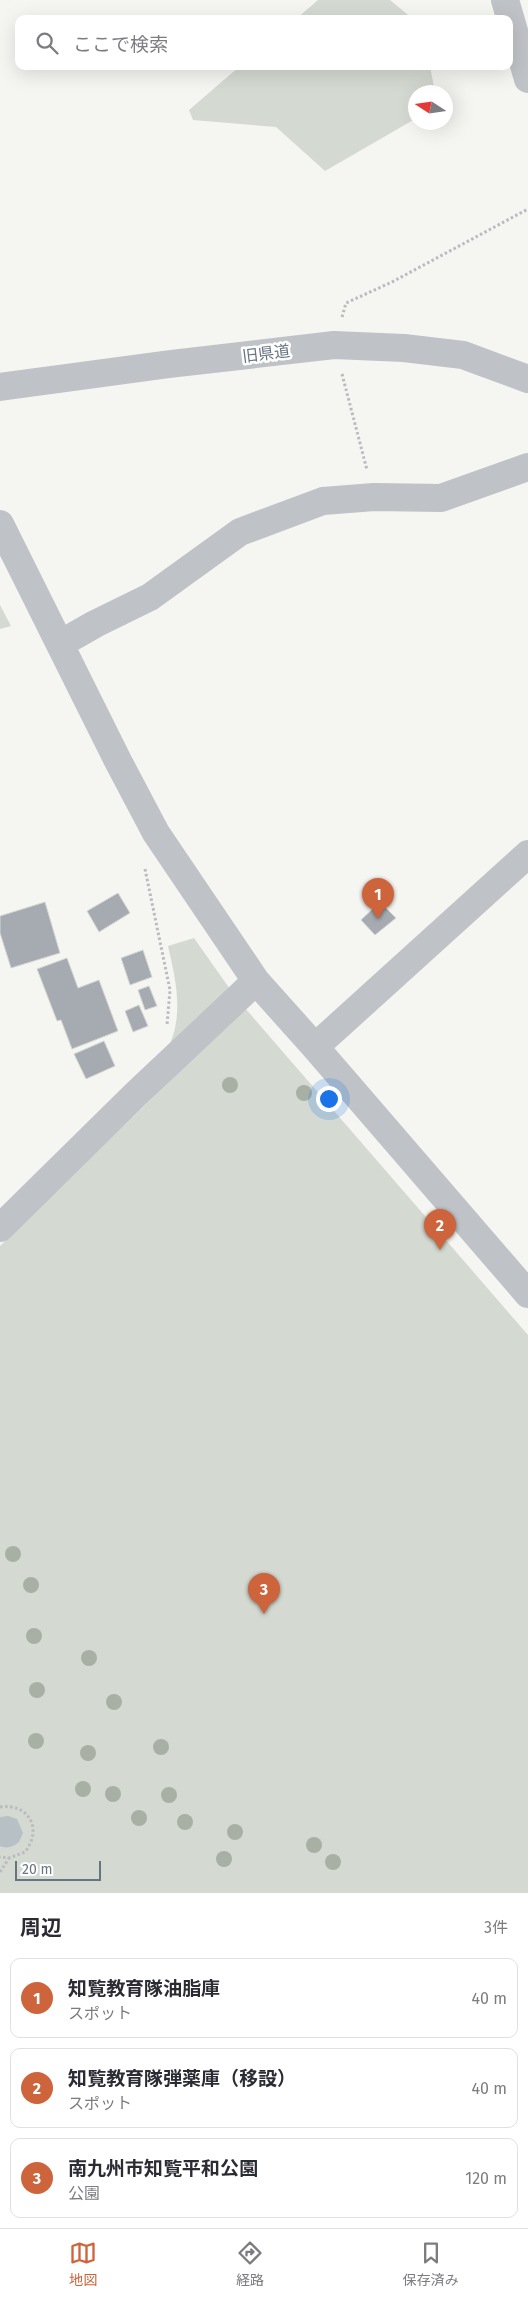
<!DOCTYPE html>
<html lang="ja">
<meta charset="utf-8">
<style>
:root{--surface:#fff;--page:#f7f7f7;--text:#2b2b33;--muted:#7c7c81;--line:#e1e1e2;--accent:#cd643b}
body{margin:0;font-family:"Fira Sans","Noto Sans JP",sans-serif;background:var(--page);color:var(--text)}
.compass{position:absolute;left:408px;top:85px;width:45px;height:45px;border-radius:50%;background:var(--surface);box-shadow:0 5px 20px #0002;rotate:282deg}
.scale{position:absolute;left:15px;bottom:12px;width:86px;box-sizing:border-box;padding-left:5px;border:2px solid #687480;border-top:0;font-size:14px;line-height:18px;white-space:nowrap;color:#687480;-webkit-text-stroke:4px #fff;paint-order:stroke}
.you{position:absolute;left:328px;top:1098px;width:18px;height:18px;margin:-12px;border:4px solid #fff;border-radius:50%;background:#1a73e8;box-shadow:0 0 0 8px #1a73e833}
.badge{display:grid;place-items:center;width:32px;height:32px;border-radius:50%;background:var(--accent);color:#fff;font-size:16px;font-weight:700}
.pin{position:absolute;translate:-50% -41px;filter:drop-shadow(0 1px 2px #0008)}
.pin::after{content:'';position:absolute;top:26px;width:18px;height:15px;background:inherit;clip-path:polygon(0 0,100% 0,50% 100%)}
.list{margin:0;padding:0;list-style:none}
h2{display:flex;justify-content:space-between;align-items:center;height:65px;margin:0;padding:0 20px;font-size:21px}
h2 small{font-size:16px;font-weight:400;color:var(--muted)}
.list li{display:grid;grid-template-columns:32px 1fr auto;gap:15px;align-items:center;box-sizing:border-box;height:80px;margin:0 10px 10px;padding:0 10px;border:1px solid var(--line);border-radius:10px}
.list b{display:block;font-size:19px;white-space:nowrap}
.list p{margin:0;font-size:16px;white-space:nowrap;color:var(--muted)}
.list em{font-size:16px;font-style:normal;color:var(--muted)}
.icon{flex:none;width:28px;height:28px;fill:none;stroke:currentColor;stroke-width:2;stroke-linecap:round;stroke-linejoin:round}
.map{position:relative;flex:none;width:528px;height:1893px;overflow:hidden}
.search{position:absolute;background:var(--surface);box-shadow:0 5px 20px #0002;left:15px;right:15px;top:15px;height:55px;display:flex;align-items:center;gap:12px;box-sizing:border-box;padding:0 18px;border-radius:10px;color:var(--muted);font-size:19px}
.sheet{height:335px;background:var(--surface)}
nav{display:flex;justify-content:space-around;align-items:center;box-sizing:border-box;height:70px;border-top:1px solid var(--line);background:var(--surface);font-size:14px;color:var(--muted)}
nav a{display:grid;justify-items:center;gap:2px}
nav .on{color:var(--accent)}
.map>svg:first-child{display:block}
.green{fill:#d4dad2}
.water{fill:#b7c0c4}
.building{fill:#a5abb1;stroke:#d7d7d5}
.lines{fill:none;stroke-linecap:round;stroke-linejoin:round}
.path{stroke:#b9bbbe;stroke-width:3;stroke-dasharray:2.5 2.5;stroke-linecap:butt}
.minor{stroke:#bfc2c6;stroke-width:28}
.tree{fill:#a8b0a5}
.labels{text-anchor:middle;stroke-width:5;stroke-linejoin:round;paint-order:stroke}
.street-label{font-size:16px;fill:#687480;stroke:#fff}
</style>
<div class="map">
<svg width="528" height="1893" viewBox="0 0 528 1893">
<rect width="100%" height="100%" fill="#f5f5f2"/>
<path class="green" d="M 318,0 L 390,0 L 413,19 L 296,19 Z
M 240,66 L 430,66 L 435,92 L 416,92 L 415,119 L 325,171 L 276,127 L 193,120 L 189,110 Z
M 0,605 L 11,626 L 0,629 Z
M 194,938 L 232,992 L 164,1057 C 168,1048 173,1038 175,1028 C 181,1001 174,972 168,946 Z
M 245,1008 L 528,1335 L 528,1893 L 0,1893 L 0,1246 Z"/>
<path class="water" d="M 8,1816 L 17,1819 L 23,1833 L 19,1842 C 13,1847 7,1849 0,1846 L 0,1817 Z"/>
<path class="building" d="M 118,893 L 130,913 L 99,932 L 87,911 Z
M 45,902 L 60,953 L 11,968 L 0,933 L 0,916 Z
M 380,902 L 396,918 L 375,935 L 361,920 Z
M 143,950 L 152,977 L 130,985 L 121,958 Z
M 67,958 L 78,988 L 99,980 L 118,1031 L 72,1049 L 61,1020 L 57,1021 L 37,969 Z
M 149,986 L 157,1006 L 145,1010 L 138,990 Z
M 139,1005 L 148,1026 L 133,1032 L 125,1011 Z
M 104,1041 L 115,1066 L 86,1079 L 74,1054 Z"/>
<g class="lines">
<path class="path" d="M 342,317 L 346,303 L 392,282 L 528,209
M 342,374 L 367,470
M 145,869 L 170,990 L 167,1025
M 0,1807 C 29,1803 43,1829 25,1852 L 9,1858 L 0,1857
M 0,1872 L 9,1858"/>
<path class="minor" d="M 505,0 L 528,79
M 0,387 L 170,364 L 334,345 L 404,348 L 463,355 L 528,379
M 0,524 L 118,761 L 156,833 L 256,981 L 315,1047 L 528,1294
M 60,644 L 95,624 L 150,597 L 240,532 L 323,501 L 374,497 L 441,498 L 528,467
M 315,1047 L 528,854
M 0,1228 L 136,1094 L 256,981"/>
</g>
<g class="tree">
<circle cx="230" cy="1085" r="8"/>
<circle cx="304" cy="1093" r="8"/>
<circle cx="13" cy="1554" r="8"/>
<circle cx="31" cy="1585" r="8"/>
<circle cx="34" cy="1636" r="8"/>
<circle cx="89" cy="1658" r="8"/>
<circle cx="37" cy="1690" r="8"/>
<circle cx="114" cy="1702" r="8"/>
<circle cx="36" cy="1741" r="8"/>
<circle cx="161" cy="1747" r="8"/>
<circle cx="88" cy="1753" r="8"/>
<circle cx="83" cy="1789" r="8"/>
<circle cx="113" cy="1794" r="8"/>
<circle cx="169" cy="1795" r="8"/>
<circle cx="139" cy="1818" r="8"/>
<circle cx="185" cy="1822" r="8"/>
<circle cx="235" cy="1832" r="8"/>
<circle cx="314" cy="1845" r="8"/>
<circle cx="224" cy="1859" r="8"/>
<circle cx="333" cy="1862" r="8"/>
</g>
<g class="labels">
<g class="street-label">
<text transform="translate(266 353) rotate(-7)" y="6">旧県道</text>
</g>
</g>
</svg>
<svg class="compass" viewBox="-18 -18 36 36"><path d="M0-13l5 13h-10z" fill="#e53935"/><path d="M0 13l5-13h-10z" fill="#7c7c81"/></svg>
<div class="scale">20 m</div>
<div class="you"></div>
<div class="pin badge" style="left:378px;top:919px">1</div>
<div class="pin badge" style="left:440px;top:1250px">2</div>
<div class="pin badge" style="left:264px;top:1614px">3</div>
<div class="search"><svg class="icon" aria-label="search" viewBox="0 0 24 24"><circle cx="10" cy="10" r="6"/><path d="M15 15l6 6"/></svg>ここで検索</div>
</div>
<section class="sheet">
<h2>周辺<small>3件</small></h2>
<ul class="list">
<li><span class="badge">1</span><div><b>知覧教育隊油脂庫</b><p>スポット</p></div><em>40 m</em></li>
<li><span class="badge">2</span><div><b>知覧教育隊弾薬庫（移設）</b><p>スポット</p></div><em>40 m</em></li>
<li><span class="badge">3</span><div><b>南九州市知覧平和公園</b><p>公園</p></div><em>120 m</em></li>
</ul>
</section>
<nav>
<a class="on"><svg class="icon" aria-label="map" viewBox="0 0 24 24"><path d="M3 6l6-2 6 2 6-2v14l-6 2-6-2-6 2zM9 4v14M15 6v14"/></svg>地図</a>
<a><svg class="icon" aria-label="directions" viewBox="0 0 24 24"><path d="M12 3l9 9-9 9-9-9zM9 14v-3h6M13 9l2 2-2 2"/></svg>経路</a>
<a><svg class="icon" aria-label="saved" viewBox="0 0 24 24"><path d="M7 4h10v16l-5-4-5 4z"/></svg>保存済み</a>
</nav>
